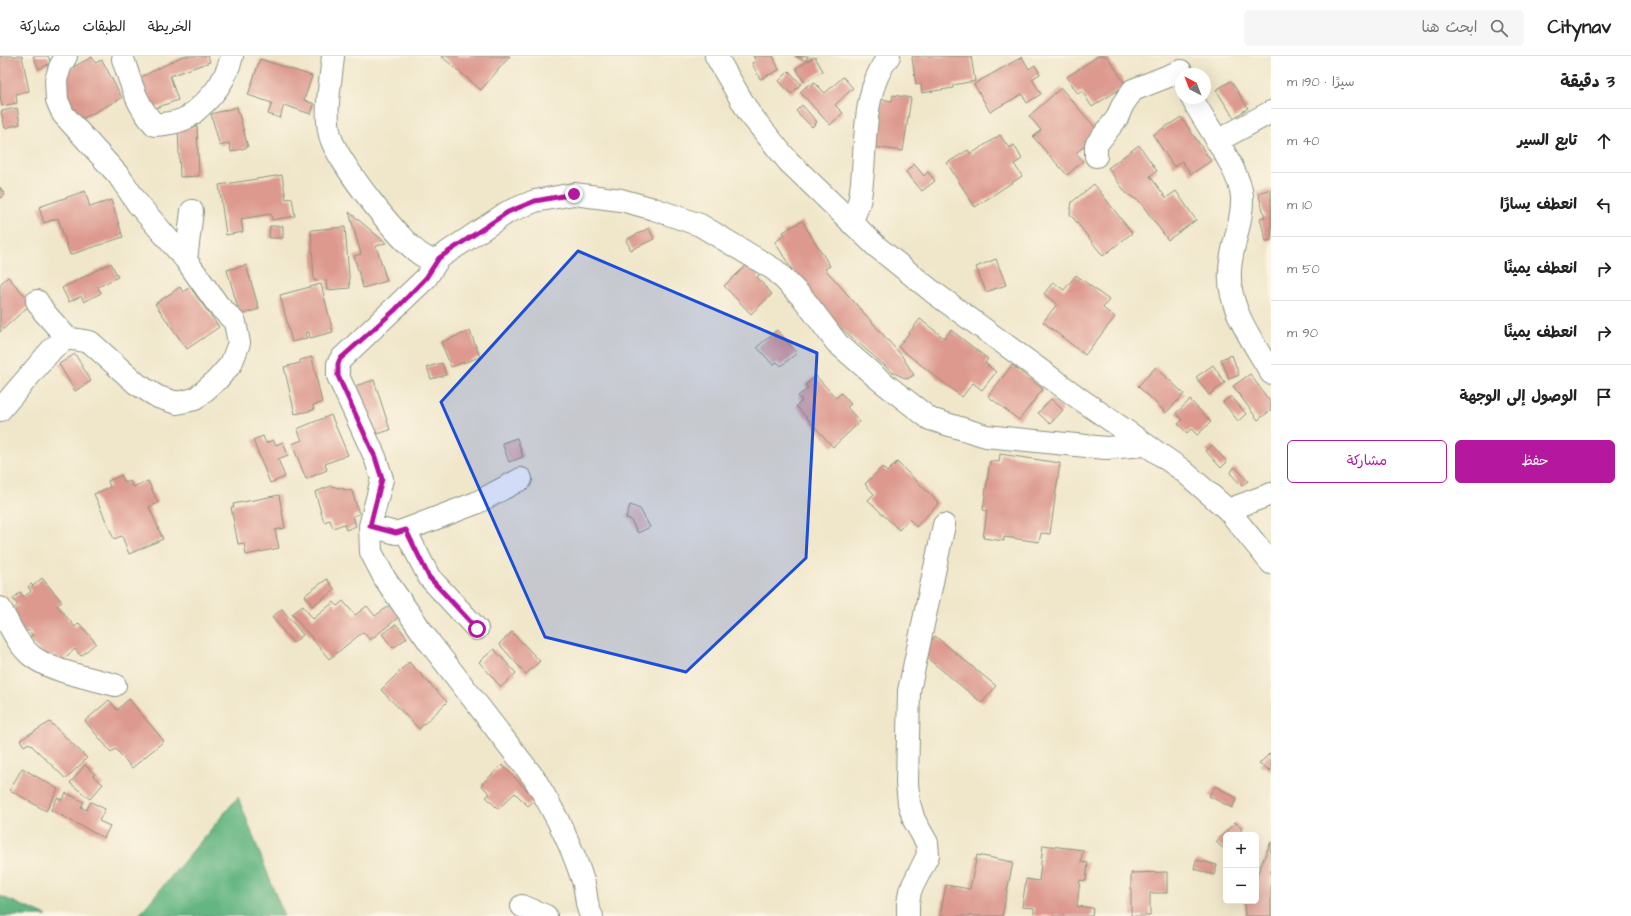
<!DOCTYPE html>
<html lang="ar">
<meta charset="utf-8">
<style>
:root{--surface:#fff;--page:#f6f6f6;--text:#222;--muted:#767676;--line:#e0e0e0;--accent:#b5179e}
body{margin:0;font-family:"Architects Daughter","Playpen Sans Arabic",sans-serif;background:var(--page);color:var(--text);direction:rtl}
.controls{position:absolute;right:12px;bottom:12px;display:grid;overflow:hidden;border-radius:6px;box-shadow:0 4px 16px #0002}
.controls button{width:36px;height:36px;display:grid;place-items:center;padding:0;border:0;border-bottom:1px solid var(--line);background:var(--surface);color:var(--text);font:20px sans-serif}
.compass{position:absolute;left:1175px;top:12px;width:36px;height:36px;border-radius:50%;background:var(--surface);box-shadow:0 4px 16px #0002;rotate:318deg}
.stop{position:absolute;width:12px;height:12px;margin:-9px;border:3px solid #b5179e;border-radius:50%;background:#fff}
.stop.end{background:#b5179e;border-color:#fff;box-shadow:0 1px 4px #0008}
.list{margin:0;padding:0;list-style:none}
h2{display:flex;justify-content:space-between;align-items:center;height:52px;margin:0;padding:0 16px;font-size:17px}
h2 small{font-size:13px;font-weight:400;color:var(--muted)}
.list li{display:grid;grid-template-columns:26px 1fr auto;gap:12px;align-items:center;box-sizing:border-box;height:64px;padding:0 16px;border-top:1px solid var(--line)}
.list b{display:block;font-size:15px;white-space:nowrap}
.list em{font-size:13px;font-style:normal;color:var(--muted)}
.actions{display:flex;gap:8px;padding:12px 16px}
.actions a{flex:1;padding:9px 0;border:1px solid var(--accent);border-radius:6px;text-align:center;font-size:14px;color:var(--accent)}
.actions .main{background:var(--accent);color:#fff}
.icon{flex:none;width:22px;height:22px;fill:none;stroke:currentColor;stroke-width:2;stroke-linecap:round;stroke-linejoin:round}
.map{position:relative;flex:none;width:1271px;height:860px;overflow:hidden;direction:ltr}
header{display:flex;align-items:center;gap:24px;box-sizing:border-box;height:56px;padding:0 20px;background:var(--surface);border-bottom:1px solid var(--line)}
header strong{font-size:19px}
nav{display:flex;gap:22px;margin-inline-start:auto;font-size:14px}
.search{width:280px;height:36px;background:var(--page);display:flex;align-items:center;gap:10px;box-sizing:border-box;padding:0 14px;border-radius:6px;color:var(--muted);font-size:15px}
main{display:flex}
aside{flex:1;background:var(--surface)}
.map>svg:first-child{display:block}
.forest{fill:#63b581;stroke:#41795a}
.building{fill:#dd998e}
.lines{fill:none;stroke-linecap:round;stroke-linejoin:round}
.minor-casing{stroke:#889280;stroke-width:24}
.tertiary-casing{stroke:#889280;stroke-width:24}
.minor{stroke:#fff;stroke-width:22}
.tertiary{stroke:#fff;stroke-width:22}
.route{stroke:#b5179e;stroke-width:5}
.marked{fill:#1d4ed8;fill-opacity:0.2;stroke:#1d4ed8;stroke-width:3;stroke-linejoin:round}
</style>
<header>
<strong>Citynav</strong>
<div class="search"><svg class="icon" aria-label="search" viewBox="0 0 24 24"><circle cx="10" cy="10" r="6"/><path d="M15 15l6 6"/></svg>ابحث هنا</div>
<nav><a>الخريطة</a><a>الطبقات</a><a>مشاركة</a></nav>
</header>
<main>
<aside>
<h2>3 دقيقة<small>سيرًا · 190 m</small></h2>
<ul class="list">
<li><svg class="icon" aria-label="ahead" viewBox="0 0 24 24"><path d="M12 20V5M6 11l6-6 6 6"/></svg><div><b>تابع السير</b></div><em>40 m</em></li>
<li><svg class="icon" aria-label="left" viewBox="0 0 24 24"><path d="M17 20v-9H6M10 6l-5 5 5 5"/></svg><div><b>انعطف يسارًا</b></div><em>10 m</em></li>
<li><svg class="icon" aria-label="right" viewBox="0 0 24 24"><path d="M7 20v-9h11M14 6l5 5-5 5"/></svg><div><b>انعطف يمينًا</b></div><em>50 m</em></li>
<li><svg class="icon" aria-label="right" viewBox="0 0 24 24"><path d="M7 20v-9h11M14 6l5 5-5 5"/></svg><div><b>انعطف يمينًا</b></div><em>90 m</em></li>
<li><svg class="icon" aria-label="arrive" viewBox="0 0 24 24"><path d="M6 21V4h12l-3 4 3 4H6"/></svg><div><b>الوصول إلى الوجهة</b></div></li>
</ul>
<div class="actions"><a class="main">حفظ</a><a>مشاركة</a></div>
</aside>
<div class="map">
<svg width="1271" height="860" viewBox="0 0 1271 860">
<rect width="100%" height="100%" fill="#fcf5e5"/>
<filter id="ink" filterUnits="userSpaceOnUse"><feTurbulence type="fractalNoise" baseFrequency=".025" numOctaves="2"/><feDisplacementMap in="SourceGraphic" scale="8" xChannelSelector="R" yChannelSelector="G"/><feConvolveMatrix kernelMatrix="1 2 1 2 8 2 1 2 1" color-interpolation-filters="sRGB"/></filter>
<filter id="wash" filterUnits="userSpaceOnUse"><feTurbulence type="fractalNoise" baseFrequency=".012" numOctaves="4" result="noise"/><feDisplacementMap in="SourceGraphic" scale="16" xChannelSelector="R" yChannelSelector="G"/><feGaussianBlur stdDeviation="0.9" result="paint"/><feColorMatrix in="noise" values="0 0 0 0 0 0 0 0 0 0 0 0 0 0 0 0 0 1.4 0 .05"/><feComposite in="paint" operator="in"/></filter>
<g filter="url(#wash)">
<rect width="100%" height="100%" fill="#f0e7cb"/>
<path class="forest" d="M 238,741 L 284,860 L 138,860 Z
M 0,840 L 47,860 L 0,860 Z"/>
<g id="blocks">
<path class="building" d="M 0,0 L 22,0 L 29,35 L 16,38 L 17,47 L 2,50 L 0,40 Z
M 33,0 L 48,0 L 51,7 L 39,13 Z
M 183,0 L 208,0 L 210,6 L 170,20 L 178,44 L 150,54 L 139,22 Z
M 441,0 L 510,0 L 481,34 Z
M 753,0 L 773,0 L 779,14 L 760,23 L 752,7 L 756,5 Z
M 795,0 L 808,0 L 806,5 Z
M 913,0 L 971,0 L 975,25 L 953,29 L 953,32 L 922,37 L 921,28 L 916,29 L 912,2 Z
M 1098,0 L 1107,0 L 1126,29 L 1092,51 L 1082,35 L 1078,38 L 1067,21 Z
M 92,1 L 95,7 L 102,4 L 122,42 L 78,65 L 60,31 L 60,18 Z
M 815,1 L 823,15 L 804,26 L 796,12 Z
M 1022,1 L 1029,13 L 1035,9 L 1040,18 L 1032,23 L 1041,38 L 1027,47 L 1022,38 L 990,56 L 974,28 Z
M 260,3 L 312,20 L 304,44 L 314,48 L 311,58 L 284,49 L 280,62 L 268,58 L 272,47 L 248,39 Z
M 789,15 L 801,28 L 791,38 L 779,25 Z
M 843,21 L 853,32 L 835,49 L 843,57 L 830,69 L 800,36 L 809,28 L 811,30 L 814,26 L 825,37 Z
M 1231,25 L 1248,52 L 1234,62 L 1216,34 Z
M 1061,32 L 1100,77 L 1076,97 L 1083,105 L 1067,119 L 1033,81 L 1041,74 L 1029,60 Z
M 893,39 L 911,42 L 903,95 L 873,91 L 881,43 L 892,45 Z
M 802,49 L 817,66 L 812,71 L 796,55 Z
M 237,51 L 248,91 L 231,96 L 229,87 L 220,90 L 211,58 Z
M 17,52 L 20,68 L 5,72 L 1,55 Z
M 1181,61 L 1211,105 L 1191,118 L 1182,105 L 1174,111 L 1153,79 Z
M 178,71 L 197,71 L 199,120 L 180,121 Z
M 1000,79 L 1009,92 L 1014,89 L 1022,103 L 1014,108 L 1022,120 L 975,151 L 947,107 L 968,94 L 971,98 Z
M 1139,89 L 1157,115 L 1150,120 L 1166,142 L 1176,135 L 1196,164 L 1168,184 L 1140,146 L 1126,137 L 1108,112 Z
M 914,108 L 924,120 L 928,116 L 935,125 L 922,135 L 906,116 Z
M 282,119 L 286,143 L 292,142 L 295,160 L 272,164 L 271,158 L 241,163 L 243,176 L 226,179 L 219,129 Z
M 1094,128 L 1132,177 L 1103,200 L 1070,158 L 1072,146 Z
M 0,131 L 5,139 L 0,142 Z
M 1271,133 L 1271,184 L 1266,185 L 1260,162 L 1265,161 L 1258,137 Z
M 85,135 L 90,151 L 111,144 L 123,181 L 70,199 L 58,162 L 44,167 L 39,151 Z
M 349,156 L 386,187 L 376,190 L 387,225 L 363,232 L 354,200 L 361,198 Z
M 802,165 L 830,210 L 825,213 L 902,300 L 914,319 L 907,323 L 892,316 L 819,253 L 806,237 L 775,186 L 785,179 L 783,176 Z
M 270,170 L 283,170 L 283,182 L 269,182 Z
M 345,171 L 350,232 L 327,234 L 326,224 L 314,225 L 311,174 Z
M 649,172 L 654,183 L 631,194 L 626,184 Z
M 996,203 L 1006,229 L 986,236 L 976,211 Z
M 750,206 L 761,217 L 757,221 L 772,238 L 751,258 L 724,230 Z
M 111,207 L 118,221 L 98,231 L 101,237 L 84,246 L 81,240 L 69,246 L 62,232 Z
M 246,209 L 259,253 L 240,259 L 227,214 Z
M 1076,219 L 1109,244 L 1103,252 L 1115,261 L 1085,299 L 1043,266 L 1057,248 L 1044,238 L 1053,226 L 1064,234 Z
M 8,221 L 32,247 L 0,276 L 0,228 Z
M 321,228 L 333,276 L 310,282 L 309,276 L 305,277 L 307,282 L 292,286 L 280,239 Z
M 180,231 L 183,236 L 190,231 L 219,271 L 187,293 L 155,248 Z
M 920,263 L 944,282 L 951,274 L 988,303 L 985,307 L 996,316 L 982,334 L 973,327 L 962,341 L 898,291 Z
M 777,274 L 797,297 L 781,310 L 777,306 L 773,309 L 757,291 Z
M 470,275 L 480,301 L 451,311 L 441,286 Z
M 75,298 L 91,325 L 75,335 L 59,308 Z
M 1232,299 L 1239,319 L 1229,323 L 1221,303 Z
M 312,301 L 322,347 L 313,349 L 314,354 L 295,358 L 284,311 L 300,307 L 300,304 Z
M 442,307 L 446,319 L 431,323 L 427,311 Z
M 1012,309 L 1043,333 L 1019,364 L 988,340 Z
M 1213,309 L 1225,327 L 1209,339 L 1196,321 Z
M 1156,311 L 1184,338 L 1166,357 L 1138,330 Z
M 1250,318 L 1271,347 L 1271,354 L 1258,364 L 1233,330 Z
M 816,320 L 836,342 L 841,337 L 851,348 L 847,351 L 860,366 L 833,391 L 796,350 L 802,345 L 798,340 L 808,332 L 805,329 Z
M 374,324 L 390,374 L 368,381 L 352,331 Z
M 1231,340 L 1246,358 L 1238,365 L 1223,346 Z
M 1051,343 L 1063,354 L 1050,368 L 1038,357 Z
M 1190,344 L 1211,366 L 1197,379 L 1191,373 L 1187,377 L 1178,368 L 1182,364 L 1176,357 Z
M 331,359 L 348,399 L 325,408 L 327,414 L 306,423 L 292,388 L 302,384 L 297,373 Z
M 263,380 L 266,387 L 273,384 L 276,389 L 283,386 L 288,399 L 278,403 L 285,421 L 270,427 L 253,384 Z
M 517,382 L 523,401 L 509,406 L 502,387 Z
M 1212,389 L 1227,406 L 1221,412 L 1206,395 Z
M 1000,398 L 1060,407 L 1050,478 L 1041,477 L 1039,486 L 1004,481 L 1004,485 L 983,482 L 987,455 L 983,454 L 990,405 L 999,406 Z
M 897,406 L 939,447 L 916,471 L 909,463 L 899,474 L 868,444 L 874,438 L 865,428 L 882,411 L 887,416 Z
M 1235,411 L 1248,425 L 1242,430 L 1230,417 Z
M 121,419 L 125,427 L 130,425 L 133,431 L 148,425 L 158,447 L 149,451 L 163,483 L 129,498 L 122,480 L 114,483 L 94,438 L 110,431 L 108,425 Z
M 331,430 L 352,435 L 359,458 L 353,460 L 356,470 L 346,474 L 344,468 L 333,472 L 330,464 L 324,466 L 315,436 Z
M 279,439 L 285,472 L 275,474 L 279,492 L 246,499 L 244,487 L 238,488 L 231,451 L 234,451 L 233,448 Z
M 630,449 L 640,453 L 650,471 L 638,477 L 630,463 L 626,462 Z
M 42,522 L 62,546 L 57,549 L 75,571 L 79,567 L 96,587 L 81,600 L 75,593 L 61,605 L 55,598 L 49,603 L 27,583 L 33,579 L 28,574 L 23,579 L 11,564 L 16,559 L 12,554 L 18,549 L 13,543 L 20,536 L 24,541 L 31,535 L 28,531 L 31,528 L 33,530 Z
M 327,523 L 335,534 L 312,550 L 305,539 Z
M 343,545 L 355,559 L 367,550 L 375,560 L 390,549 L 399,561 L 370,584 L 363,576 L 329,603 L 292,558 L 303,550 L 313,563 L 334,546 L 337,550 Z
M 282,553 L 303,579 L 293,587 L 272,561 Z
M 396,568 L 407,582 L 393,592 L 382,578 Z
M 512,576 L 540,605 L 526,618 L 499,588 Z
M 935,580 L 996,630 L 982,647 L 921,597 Z
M 494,593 L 516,617 L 501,631 L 479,606 Z
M 409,606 L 447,646 L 419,673 L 381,634 Z
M 129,643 L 164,685 L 132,712 L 116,693 L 111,696 L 85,665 L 109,644 L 117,654 Z
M 50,666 L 87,702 L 66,723 L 29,687 L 24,690 L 20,684 Z
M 1271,696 L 1271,715 L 1259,708 Z
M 85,709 L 95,718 L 93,720 L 103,728 L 90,743 L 70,727 Z
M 502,709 L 536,743 L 528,750 L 515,737 L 498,753 L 486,741 L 490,738 L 481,729 Z
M 22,712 L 58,733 L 46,755 L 10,734 Z
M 1215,730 L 1237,742 L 1232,752 L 1209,740 Z
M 66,737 L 84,746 L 81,751 L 86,754 L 91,746 L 105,753 L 99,765 L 110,770 L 104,782 L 51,754 L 57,742 L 62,744 Z
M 1235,766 L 1242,773 L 1237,779 L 1226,779 L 1226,791 L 1224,793 L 1216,786 Z
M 1271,786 L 1271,860 L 1245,860 L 1244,845 L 1256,845 L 1256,821 Z
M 1043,789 L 1083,794 L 1081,806 L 1088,807 L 1086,825 L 1080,824 L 1077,850 L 1093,852 L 1092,860 L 1034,860 L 1034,852 L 1022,851 L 1026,823 L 1039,825 Z
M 977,799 L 1013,806 L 1002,860 L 940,860 L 946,829 L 970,833 Z
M 1196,804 L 1217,809 L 1214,819 L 1194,813 Z
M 1167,816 L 1167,837 L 1150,837 L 1150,860 L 1131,860 L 1131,817 Z"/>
</g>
</g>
<g filter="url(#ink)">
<use href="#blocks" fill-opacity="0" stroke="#889280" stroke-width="1"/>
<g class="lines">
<defs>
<path id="minor" d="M 333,0 C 331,25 324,54 330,79 C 335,103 405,194 427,202 C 430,204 436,202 439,202 L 508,156 L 535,145 L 574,138 L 621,144 L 654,153 L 700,169 L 775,214 L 803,242 L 837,287 L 876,321 L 930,363 L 986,380 L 1106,392 L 1145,389
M 123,3 C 131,27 137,51 155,69 C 165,68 178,67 188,61 C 192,59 196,54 200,51 C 217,36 226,22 232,0
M 1192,42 C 1204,66 1242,117 1242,142 C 1243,166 1231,190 1230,214 C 1227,252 1253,285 1271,317
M 1217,85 L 1271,56
M 1096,100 L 1096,89 L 1117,62 L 1123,48 L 1133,34 L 1181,15
M 851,167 C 854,159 859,150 860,141 C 868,95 859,39 889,0
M 439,202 L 426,222 L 341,303 L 338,308 L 338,320 L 375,401 L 382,423 L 370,470 L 371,496 L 385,523 L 430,587 L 534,722 C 553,753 572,790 583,825 C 587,836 585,851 592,860
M 186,204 L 192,155
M 37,245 L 44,256 L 67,282
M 0,354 L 53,292 L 67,282 L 90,286 L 137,328 L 158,341 L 177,347 L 195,343 L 217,324 L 231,308 L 239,287 L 235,266 L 218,249 L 186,204 L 138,148 L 119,120 L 63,58 L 57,44 L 56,24 L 60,11 L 66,0
M 1228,454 L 1271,438
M 370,470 L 396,477 L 405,474 L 429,521 L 477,573
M 405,474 L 476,447 L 521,423
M 0,552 C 9,568 18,590 33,601 C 53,616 91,622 115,629
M 522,850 L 546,860
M 908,860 L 908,848 L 910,835 L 928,799 L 927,787 L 914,764 L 909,747 L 907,727 L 909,635 L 944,469"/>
<path id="tertiary" d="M 716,0 L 749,57 L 788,105 L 877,191 L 933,236 L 1080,343 L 1181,413 L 1228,454 L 1271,507"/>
</defs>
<use href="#minor" class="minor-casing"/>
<use href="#tertiary" class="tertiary-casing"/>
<use href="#minor" class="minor"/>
<use href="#tertiary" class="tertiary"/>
</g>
</g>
<g class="lines" filter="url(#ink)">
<path class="route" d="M 477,573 L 429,521 L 406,474 L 396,477 L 370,470 L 382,423 L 375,401 L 338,320 L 338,308 L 340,303 L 395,254 L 426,222 L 439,202 L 508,156 L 535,145 L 574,138"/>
</g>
<path class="marked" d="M 578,195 L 817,297 L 806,502 L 686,616 L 545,581 L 441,346 Z"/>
</svg>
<div class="controls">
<button>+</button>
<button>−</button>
</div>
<svg class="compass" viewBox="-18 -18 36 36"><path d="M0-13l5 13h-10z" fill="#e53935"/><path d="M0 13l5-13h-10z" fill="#767676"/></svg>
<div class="stop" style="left:477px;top:573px"></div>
<div class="stop end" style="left:574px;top:138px"></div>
</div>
</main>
